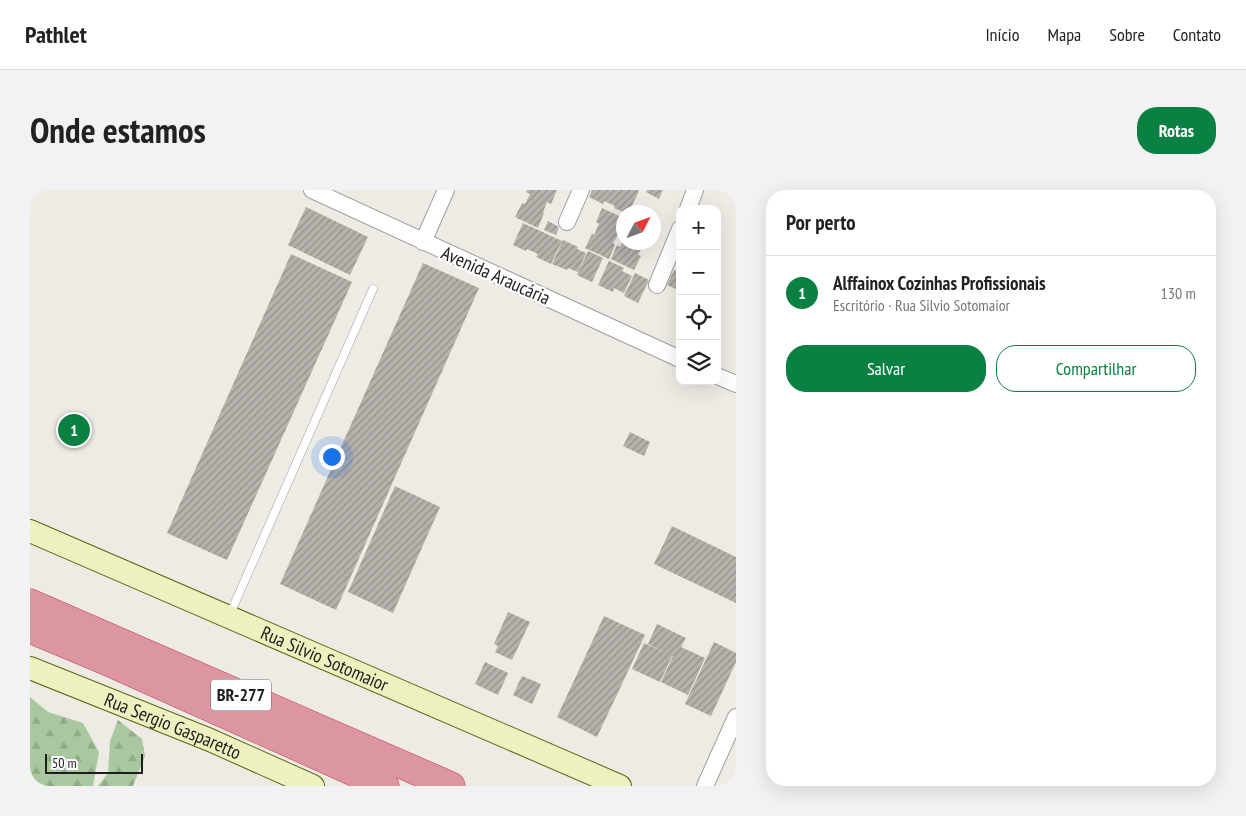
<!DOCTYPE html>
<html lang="pt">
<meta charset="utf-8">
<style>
:root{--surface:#fff;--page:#f2f2f2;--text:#222;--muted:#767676;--line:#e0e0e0;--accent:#0b8043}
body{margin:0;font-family:"PT Sans Narrow",sans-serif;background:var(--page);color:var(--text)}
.controls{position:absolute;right:15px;top:15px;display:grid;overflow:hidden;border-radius:10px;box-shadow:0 5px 20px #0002}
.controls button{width:45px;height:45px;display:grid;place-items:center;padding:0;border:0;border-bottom:1px solid var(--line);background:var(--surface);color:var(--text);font:25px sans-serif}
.compass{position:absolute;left:586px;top:15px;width:45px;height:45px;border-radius:50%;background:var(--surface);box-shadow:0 5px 20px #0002;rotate:49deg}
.scale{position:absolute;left:15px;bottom:12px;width:98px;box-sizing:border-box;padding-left:5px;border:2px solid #1e1e1e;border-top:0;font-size:14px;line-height:18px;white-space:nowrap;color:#1e1e1e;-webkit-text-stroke:4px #fff;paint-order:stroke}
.you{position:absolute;left:301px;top:266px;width:18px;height:18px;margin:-12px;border:4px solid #fff;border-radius:50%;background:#1a73e8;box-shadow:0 0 0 8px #1a73e833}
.badge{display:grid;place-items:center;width:32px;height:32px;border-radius:50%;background:var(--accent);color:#fff;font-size:16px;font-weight:700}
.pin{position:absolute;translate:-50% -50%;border:2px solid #fff;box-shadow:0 1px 5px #0006}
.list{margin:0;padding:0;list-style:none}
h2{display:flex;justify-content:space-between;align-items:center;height:65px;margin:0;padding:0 20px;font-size:21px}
h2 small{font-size:16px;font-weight:400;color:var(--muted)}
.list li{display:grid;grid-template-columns:32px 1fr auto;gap:15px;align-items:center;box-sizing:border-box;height:75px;padding:0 20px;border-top:1px solid var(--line)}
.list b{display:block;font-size:19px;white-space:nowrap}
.list p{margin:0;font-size:16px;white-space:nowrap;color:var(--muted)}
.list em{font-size:16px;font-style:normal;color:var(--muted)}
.actions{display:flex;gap:10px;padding:15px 20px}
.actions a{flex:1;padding:11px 0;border:1px solid var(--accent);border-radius:20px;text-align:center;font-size:18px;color:var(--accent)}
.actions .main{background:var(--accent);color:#fff}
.icon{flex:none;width:28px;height:28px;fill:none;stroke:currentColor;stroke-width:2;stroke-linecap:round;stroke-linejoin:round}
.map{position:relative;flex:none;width:706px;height:596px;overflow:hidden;border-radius:20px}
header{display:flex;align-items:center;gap:30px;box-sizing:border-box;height:70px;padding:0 25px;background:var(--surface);border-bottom:1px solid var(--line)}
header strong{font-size:24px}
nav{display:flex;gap:28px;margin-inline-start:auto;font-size:18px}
.intro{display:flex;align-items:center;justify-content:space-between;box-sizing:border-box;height:120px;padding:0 30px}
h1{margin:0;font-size:35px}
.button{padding:12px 22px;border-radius:20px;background:var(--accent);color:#fff;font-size:18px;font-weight:700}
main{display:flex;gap:30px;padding:0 30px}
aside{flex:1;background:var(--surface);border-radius:20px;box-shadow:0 5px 20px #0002}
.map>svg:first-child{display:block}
.forest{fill:url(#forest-firs)}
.building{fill:url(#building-hatch)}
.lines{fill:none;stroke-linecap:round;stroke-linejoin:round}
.lane-casing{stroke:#9f9f9f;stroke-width:9}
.street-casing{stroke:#9f9f9f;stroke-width:18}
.secondary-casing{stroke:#5b6712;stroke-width:24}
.highway-casing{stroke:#c43a63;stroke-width:29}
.lane{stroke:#fff;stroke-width:8}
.street{stroke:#fff;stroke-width:16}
.secondary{stroke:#edf1bf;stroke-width:22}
.highway{stroke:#dc96a0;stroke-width:28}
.labels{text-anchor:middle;stroke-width:4.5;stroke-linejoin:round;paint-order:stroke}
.shield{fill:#fff;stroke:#626262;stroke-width:1}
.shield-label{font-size:18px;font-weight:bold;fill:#1e1e1e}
.street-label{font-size:19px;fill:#1e1e1e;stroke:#fff}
</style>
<header>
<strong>Pathlet</strong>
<nav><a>Início</a><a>Mapa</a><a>Sobre</a><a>Contato</a></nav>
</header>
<div class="intro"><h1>Onde estamos</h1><a class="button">Rotas</a></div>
<main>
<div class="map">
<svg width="706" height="596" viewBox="0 0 706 596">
<defs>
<pattern id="forest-firs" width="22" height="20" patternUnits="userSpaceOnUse" patternTransform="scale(1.25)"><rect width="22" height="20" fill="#a9c89f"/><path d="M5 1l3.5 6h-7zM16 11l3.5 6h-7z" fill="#91ab88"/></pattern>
<pattern id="building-hatch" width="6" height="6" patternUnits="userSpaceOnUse" patternTransform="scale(1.25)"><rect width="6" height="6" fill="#b6b1ab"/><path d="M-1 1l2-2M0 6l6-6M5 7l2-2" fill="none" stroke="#938f8b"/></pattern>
</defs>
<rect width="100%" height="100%" fill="#eeebe5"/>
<path class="forest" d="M 0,507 L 18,522 L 53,533 L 69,562 L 63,596 L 0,596 Z
M 88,530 L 112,549 L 115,566 L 103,596 L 68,596 L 78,583 L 80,551 Z"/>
<path class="building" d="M 497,0 L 527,0 L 521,14 L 517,12 L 513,22 L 514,23 L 508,38 L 485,27 L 492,13 L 495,14 L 500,4 L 496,2 Z
M 562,0 L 607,0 L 609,1 L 599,22 L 593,22 L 584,18 L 585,16 L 574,11 L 573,14 L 559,7 Z
M 617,0 L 633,0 L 629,9 L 616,2 Z
M 276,17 L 338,47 L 320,85 L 258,55 Z
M 572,18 L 594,28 L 594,35 L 583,53 L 585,55 L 579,69 L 555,58 L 562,44 L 564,45 L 569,34 L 566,32 Z
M 518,31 L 529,37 L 526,45 L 514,40 Z
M 493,33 L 532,51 L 521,74 L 506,67 L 508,64 L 497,59 L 496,61 L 483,55 Z
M 594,49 L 594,52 L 615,52 L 608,65 L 611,66 L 604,80 L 581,69 L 587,55 L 590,57 Z
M 533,50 L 548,57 L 547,59 L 556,63 L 548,82 L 538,78 L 537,80 L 522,74 Z
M 558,61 L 573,68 L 562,92 L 547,85 Z
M 261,64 L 322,92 L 197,370 L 137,343 Z
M 579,71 L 594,78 L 592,81 L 602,86 L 594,103 L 584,98 L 583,102 L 568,95 Z
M 393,73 L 449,98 L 306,420 L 250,394 Z
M 650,73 L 650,101 L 637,95 L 644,80 L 646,81 Z
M 605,83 L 619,90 L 608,113 L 594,106 Z
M 600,242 L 620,252 L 614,266 L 593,256 Z
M 365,296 L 410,317 L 363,423 L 318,402 Z
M 642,336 L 706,367 L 706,413 L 624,374 Z
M 478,422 L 500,432 L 482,470 L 465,462 L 468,456 L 464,454 Z
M 574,426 L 615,445 L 567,547 L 527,527 Z
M 627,434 L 656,448 L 651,457 L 675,468 L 658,505 L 631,492 L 643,466 L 642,466 L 630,492 L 602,479 L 614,453 L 636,463 L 618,454 Z
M 684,452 L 706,463 L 706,472 L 681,526 L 655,514 Z
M 455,472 L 478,483 L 468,505 L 445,494 Z
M 492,486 L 511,494 L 502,514 L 483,505 Z"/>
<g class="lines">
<defs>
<path id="lane" d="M 200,424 L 343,99"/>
<path id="street" d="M 282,0 L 650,169
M 658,19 L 665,0
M 537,32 L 551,0
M 393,52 L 416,0
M 627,95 L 650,39
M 687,186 L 706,194
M 675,596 L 706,527"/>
<g id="secondary">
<path id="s1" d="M 0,341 L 590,596"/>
<path id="s2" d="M 0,478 L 180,550 L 283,596"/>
</g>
<path id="highway" d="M 0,413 L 421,596
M 0,439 L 72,469 L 355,596"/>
</defs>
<use href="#lane" class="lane-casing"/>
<use href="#street" class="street-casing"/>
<use href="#secondary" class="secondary-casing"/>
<use href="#highway" class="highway-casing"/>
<use href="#lane" class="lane"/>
<use href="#street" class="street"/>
<use href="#secondary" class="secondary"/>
<use href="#highway" class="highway"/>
</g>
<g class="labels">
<rect class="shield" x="181" y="489.5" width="60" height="31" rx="4"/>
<g class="shield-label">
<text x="211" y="511">BR-277</text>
</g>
<g class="street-label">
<text transform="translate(466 85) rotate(24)" y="7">Avenida Araucária</text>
<text dy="7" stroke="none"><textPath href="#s1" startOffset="321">Rua Silvio Sotomaior</textPath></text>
<text dy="7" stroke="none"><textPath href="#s2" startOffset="154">Rua Sergio Gasparetto</textPath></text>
</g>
</g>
</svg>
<div class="controls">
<button>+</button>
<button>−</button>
<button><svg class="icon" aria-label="locate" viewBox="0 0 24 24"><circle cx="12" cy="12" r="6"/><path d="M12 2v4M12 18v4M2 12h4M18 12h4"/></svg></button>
<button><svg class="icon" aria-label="layers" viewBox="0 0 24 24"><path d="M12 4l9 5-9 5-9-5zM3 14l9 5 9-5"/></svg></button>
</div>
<svg class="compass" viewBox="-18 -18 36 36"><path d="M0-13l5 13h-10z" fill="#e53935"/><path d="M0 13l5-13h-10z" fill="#767676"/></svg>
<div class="scale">50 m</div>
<div class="you"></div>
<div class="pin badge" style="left:44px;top:240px">1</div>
</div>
<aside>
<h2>Por perto<small></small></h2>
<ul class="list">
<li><span class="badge">1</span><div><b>Alffainox Cozinhas Profissionais</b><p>Escritório · Rua Silvio Sotomaior</p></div><em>130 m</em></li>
</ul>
<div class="actions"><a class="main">Salvar</a><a>Compartilhar</a></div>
</aside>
</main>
